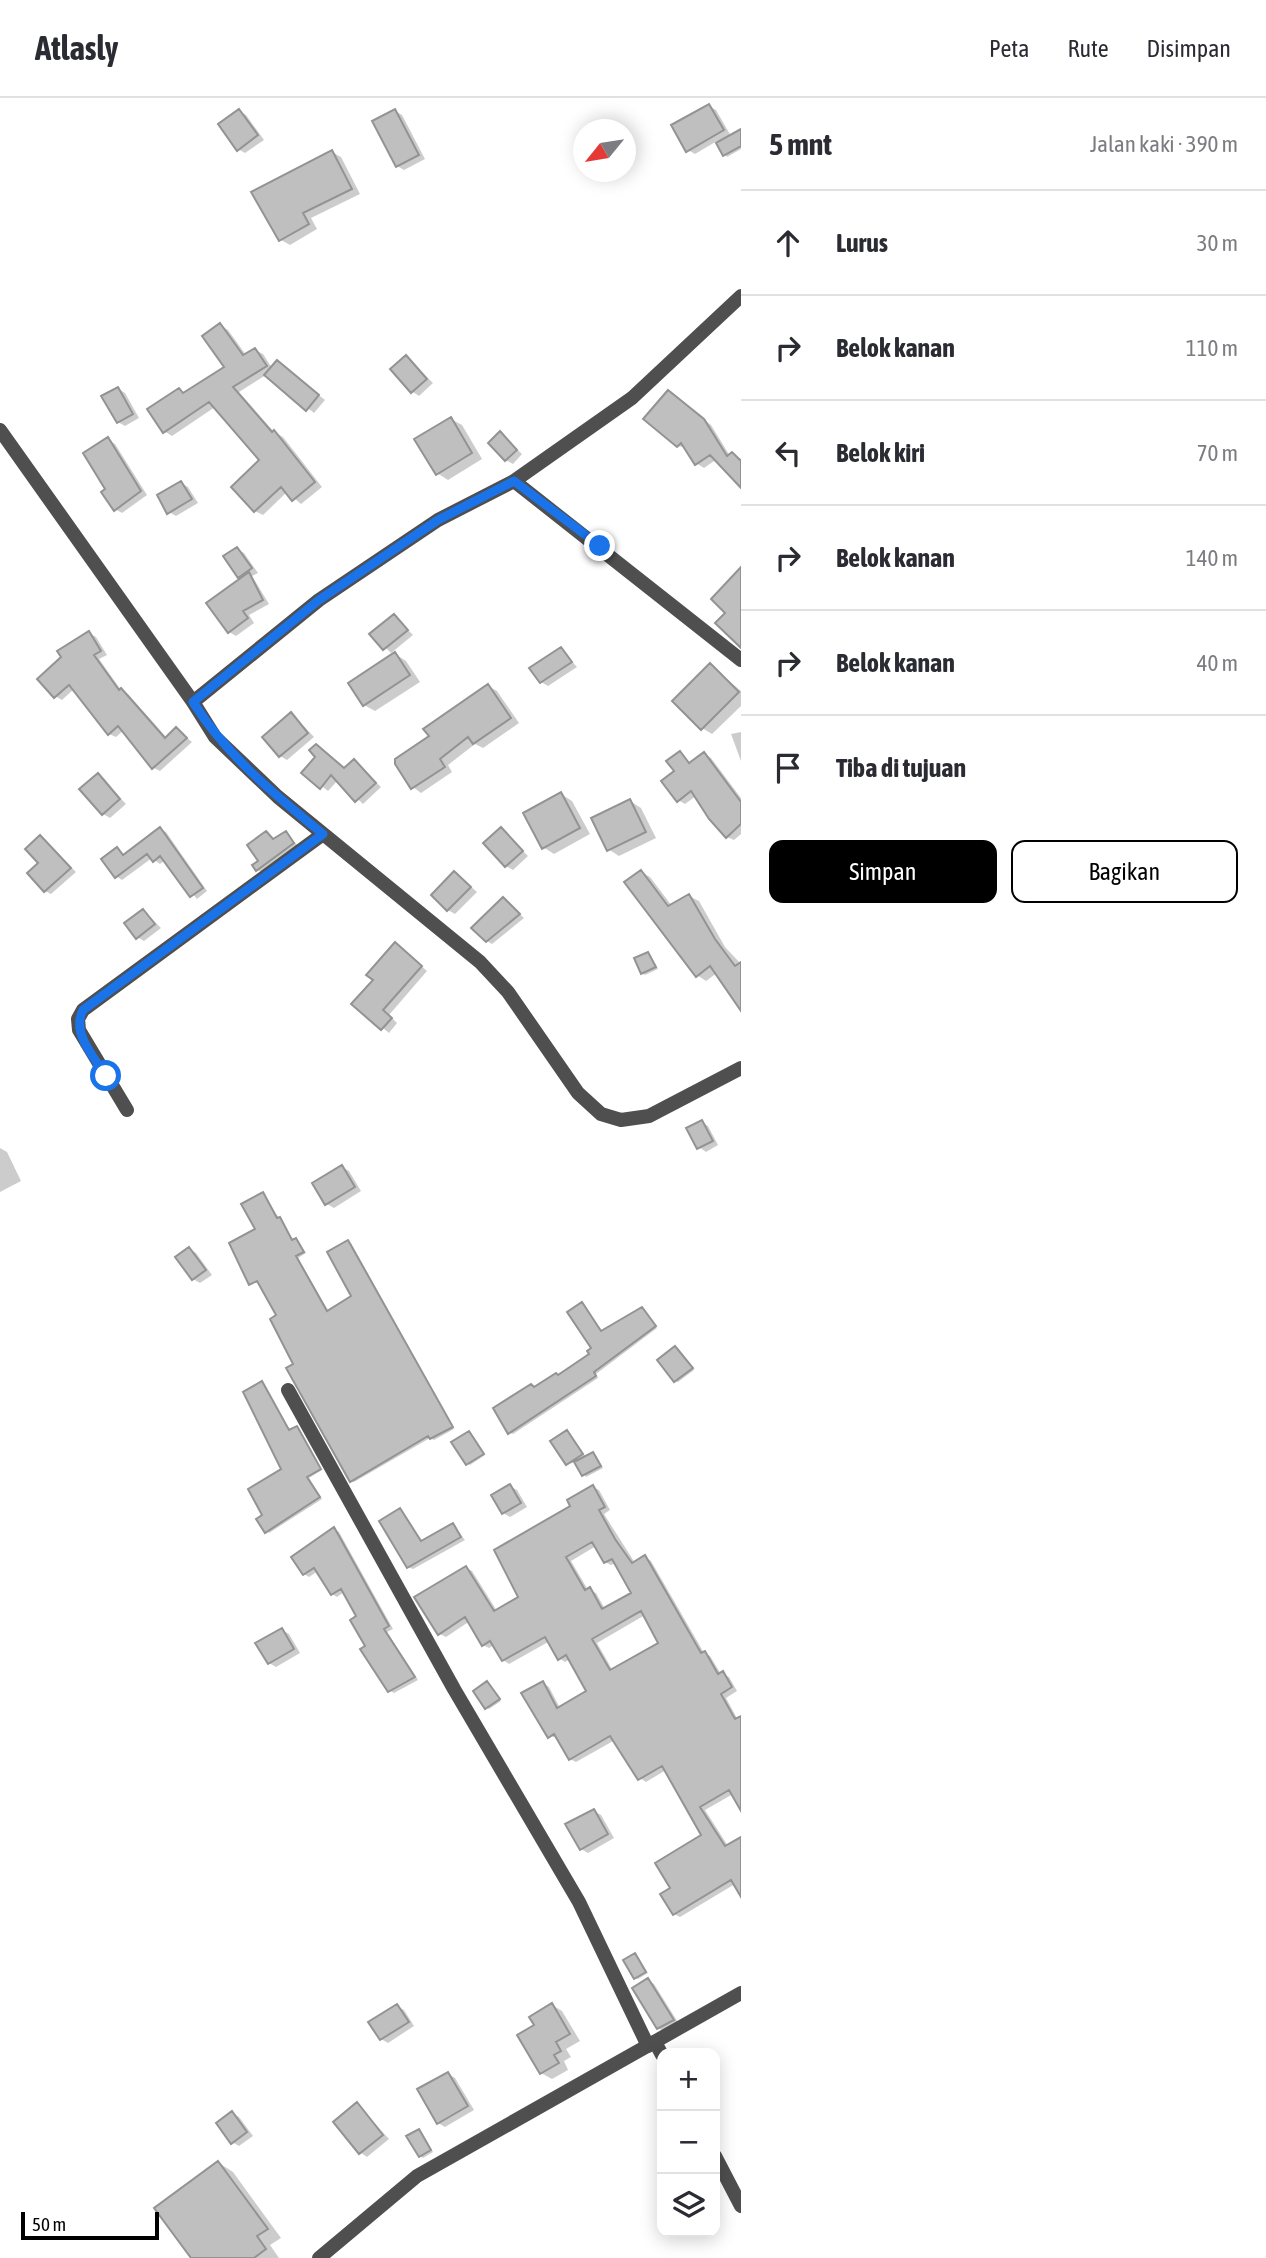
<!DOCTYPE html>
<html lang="id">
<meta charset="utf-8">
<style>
:root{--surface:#fff;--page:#f2f2f3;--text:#2b2b33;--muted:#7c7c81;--line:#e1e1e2;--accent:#000}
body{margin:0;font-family:"Asap Condensed",sans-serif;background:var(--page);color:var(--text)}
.controls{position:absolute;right:21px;bottom:21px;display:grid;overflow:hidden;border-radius:14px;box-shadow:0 4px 18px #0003}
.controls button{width:63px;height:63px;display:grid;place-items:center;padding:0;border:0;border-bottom:2px solid var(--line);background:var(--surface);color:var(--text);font:35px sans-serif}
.compass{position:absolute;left:573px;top:21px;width:63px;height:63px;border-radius:50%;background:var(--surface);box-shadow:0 4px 18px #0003;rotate:240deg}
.scale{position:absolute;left:21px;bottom:18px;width:138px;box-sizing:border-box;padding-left:7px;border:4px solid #000;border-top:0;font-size:19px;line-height:24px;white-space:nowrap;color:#000;-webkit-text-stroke:5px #fff;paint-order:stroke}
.stop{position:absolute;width:21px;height:21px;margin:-16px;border:5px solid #1a73e8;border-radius:50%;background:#fff}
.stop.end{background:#1a73e8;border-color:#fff;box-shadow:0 2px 7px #0008}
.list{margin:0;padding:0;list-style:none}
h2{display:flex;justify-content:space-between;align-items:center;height:91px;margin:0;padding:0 28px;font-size:30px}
h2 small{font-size:23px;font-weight:400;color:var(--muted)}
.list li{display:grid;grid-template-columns:46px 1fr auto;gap:21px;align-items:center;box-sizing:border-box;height:105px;padding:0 28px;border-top:2px solid var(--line)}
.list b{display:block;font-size:26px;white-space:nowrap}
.list em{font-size:23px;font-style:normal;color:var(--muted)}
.actions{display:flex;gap:14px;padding:21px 28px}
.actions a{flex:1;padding:16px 0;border:2px solid var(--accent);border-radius:14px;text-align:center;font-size:24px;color:var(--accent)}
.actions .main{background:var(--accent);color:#fff}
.icon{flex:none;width:38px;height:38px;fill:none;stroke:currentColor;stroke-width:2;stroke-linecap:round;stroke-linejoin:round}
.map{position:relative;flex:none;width:741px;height:2160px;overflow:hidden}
header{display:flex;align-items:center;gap:42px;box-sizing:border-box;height:98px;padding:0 35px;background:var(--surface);border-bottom:2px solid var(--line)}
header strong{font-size:33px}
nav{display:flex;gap:38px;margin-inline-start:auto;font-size:24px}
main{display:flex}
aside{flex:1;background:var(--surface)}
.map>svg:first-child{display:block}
.shadow{fill:#0003;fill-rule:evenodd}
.building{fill:#bfbfbf;stroke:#939393;stroke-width:2;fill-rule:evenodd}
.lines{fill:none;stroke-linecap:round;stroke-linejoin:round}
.minor{stroke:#4f4f4f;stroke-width:14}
.tertiary{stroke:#4f4f4f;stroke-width:14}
.route{stroke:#1a73e8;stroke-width:9}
</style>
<header>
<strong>Atlasly</strong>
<nav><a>Peta</a><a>Rute</a><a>Disimpan</a></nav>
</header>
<main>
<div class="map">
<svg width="741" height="2160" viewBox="0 0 741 2160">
<rect width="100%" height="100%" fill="#fff"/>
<path class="shadow" d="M 709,8 L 716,12 L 731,38 L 741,36 L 741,51 L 727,59 L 717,43 L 695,56 L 688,52 Z
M 239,13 L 246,17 L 264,42 L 245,55 L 238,51 Z
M 395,13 L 402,17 L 425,61 L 404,72 L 397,68 Z
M 332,54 L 341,59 L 360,96 L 311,120 L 317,131 L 290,147 L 281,142 Z
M 220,227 L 228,232 L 246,257 L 255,252 L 263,256 L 272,270 L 277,264 L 325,302 L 314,315 L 266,277 L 239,294 L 274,334 L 283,339 L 322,389 L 301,406 L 287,394 L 263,417 L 255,413 L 262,362 L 215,309 L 172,338 L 164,333 L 179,292 L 186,295 L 226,270 Z
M 406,259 L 433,285 L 419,298 L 413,294 Z
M 118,291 L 125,295 L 139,320 L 125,328 L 118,324 Z
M 668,294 L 711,327 L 730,358 L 733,356 L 741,361 L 741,387 L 717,361 L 704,370 L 696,365 L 687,350 L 678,348 Z
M 451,321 L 462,327 L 482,361 L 448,382 L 437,375 Z
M 500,335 L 522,356 L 513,366 L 506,362 Z
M 108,342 L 115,346 L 147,397 L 122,415 L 115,411 Z
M 181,385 L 188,389 L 198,405 L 176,418 L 169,414 Z
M 237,451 L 244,455 L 258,475 L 252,478 L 269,506 L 249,517 L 254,525 L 236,538 L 229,534 L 243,481 L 239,478 Z
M 394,518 L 413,537 L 391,555 L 372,536 Z
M 89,535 L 96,539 L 107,557 L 99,561 L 121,592 L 128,596 L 167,640 L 176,631 L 192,644 L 160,673 L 154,670 L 124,632 L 116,639 L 109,636 L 74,591 L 62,602 L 55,598 Z
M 561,551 L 577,569 L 548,588 L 541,584 Z
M 395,556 L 406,563 L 420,584 L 375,613 L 364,607 Z
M 710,567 L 741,593 L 741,608 L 712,636 L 702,630 Z
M 488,588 L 497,593 L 519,625 L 483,650 L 475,646 L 448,667 L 452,674 L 421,695 L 413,689 L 431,639 Z
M 292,616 L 314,639 L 287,662 L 280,658 Z
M 741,634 L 741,663 L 731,636 Z
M 680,655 L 691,666 L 705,656 L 711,660 L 741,700 L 741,736 L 734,742 L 727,739 L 696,698 L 685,706 L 678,702 Z
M 354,663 L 381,689 L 363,706 L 338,682 L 328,693 L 304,674 L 345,671 Z
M 98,677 L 126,706 L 110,720 L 103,716 Z
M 561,696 L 572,703 L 590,736 L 554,756 L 543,749 Z
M 630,703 L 641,710 L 656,740 L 619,758 L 608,751 Z
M 160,731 L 166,734 L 207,793 L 197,801 L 165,762 L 160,766 L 152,760 L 122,782 L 116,778 L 117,751 L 125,758 Z
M 501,731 L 528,758 L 513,772 L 506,768 Z
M 267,735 L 276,742 L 286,735 L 300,750 L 265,776 L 258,772 Z
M 40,739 L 76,774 L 51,796 L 45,793 Z
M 641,774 L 650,779 L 672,808 L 689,798 L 699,803 L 725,849 L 741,866 L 741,909 L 717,875 L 706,883 L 697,877 Z
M 455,775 L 477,794 L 455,816 L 448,812 Z
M 503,801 L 524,820 L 492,846 L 487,843 Z
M 144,813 L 161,830 L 144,843 L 137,839 Z
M 402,851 L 427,873 L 389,917 L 397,925 L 389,935 L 354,906 Z
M 648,856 L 658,871 L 645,877 L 642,875 Z
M 702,1024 L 708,1028 L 718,1047 L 706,1054 L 699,1049 Z
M 0,1050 L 7,1054 L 21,1083 L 0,1094 Z
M 342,1069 L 349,1073 L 361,1093 L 334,1110 L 327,1106 Z
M 263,1096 L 294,1143 L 299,1144 L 306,1155 L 298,1160 L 329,1214 L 353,1199 L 348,1144 L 351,1145 L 454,1331 L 434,1342 L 430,1340 L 354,1384 L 351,1383 L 295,1267 L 279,1218 L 260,1184 L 250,1186 Z
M 189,1151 L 196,1155 L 212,1177 L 200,1185 L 193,1181 Z
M 582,1206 L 602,1234 L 642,1211 L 657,1230 L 596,1276 L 598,1280 L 513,1336 L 510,1335 L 535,1290 L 592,1257 L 594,1250 Z
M 675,1250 L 694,1272 L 678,1284 L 675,1283 Z
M 262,1285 L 291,1334 L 300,1332 L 322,1372 L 309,1380 L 322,1401 L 269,1435 L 265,1418 L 284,1372 Z
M 567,1334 L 586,1359 L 596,1357 L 603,1370 L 586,1379 L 576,1364 L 568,1366 L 553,1344 Z
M 469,1335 L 485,1357 L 470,1367 L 467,1365 Z
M 510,1388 L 517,1392 L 527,1409 L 510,1419 L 503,1415 Z
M 593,1389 L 599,1392 L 610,1412 L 604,1416 L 635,1465 L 645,1459 L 651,1463 L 704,1555 L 710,1558 L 721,1576 L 729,1579 L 737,1593 L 726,1600 L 738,1622 L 741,1620 L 741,1707 L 733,1696 L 705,1712 L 728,1748 L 741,1741 L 741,1792 L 735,1786 L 680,1819 L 674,1816 L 672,1791 L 703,1738 L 666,1672 L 646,1684 L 640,1680 L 615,1642 L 576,1664 L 570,1661 L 559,1640 L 549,1638 L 543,1585 L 549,1589 L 560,1610 L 589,1594 L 570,1561 L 565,1564 L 559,1560 L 550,1543 L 509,1566 L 503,1562 L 494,1547 L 489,1550 L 483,1547 L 470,1523 L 446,1539 L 440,1536 L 466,1470 L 472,1473 L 497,1513 L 520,1500 L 572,1408 ZM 596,1448 L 605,1464 L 611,1467 L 616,1465 L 633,1496 L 605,1511 L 596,1495 L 588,1492 L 571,1463 ZM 645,1517 L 661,1546 L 613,1573 L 597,1545 Z
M 400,1412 L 423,1444 L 453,1427 L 465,1442 L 413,1471 L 408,1469 Z
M 334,1431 L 339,1434 L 393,1531 L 387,1534 L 418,1582 L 394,1595 L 389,1592 L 368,1549 L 359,1519 L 344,1494 L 337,1499 L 332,1496 L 318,1473 L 309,1479 L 304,1476 Z
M 282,1532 L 289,1536 L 300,1555 L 276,1569 L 269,1565 Z
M 487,1585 L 501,1603 L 489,1611 L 486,1609 Z
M 594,1713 L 601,1717 L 614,1740 L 588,1755 L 581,1751 Z
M 635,1857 L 648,1875 L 638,1881 L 635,1880 Z
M 648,1882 L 654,1886 L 679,1926 L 665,1934 L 658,1930 Z
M 552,1907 L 562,1913 L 580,1943 L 566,1951 L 571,1959 L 564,1963 L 568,1972 L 552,1981 L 541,1975 L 536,1928 Z
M 397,1908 L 404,1912 L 414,1928 L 388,1945 L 381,1941 Z
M 448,1976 L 455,1980 L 474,2012 L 445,2029 L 438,2025 Z
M 357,2006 L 389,2041 L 367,2059 L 361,2055 Z
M 232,2015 L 239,2019 L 253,2038 L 239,2048 L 232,2044 Z
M 419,2033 L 433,2054 L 423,2060 L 420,2058 Z
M 219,2065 L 233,2074 L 281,2140 L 270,2147 L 279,2160 L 193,2160 Z"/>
<path class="building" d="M 709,6 L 724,32 L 686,54 L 671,27 Z
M 239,11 L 258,37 L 237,53 L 218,26 Z
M 395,11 L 419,57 L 396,69 L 372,23 Z
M 741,31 L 741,48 L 723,58 L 716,45 Z
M 332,52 L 352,91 L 303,115 L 309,126 L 279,143 L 251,94 Z
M 220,225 L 243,257 L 255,250 L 267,268 L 233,289 L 272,334 L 274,332 L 315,384 L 292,403 L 281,389 L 254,414 L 231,389 L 259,362 L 209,304 L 163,335 L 147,311 L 179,290 L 183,295 L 224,269 L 202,238 Z
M 406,257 L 427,281 L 411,295 L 390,271 Z
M 277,262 L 319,297 L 306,313 L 264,277 Z
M 118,289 L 133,316 L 117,325 L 101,298 Z
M 668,292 L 704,321 L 727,358 L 732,354 L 741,363 L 741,390 L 710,357 L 695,367 L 681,345 L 677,349 L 643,321 Z
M 451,319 L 472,355 L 436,377 L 414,341 Z
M 500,333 L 517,352 L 505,363 L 488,345 Z
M 108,339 L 141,393 L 114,413 L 101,394 L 105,391 L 83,355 Z
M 181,383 L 192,401 L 167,416 L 157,397 Z
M 237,449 L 252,470 L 238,480 L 223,458 Z
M 741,469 L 741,550 L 715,525 L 725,515 L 711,501 Z
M 249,474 L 263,502 L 243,513 L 248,520 L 228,535 L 206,505 Z
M 394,516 L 408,532 L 383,552 L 369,536 Z
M 89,533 L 101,553 L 94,557 L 119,592 L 121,590 L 165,640 L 176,629 L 187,640 L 152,671 L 118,628 L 108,637 L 69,587 L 54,600 L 37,581 L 61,559 L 57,553 Z
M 561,549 L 572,564 L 540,585 L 529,570 Z
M 395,554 L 410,577 L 363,608 L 348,585 Z
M 710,565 L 739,594 L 701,632 L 672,603 Z
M 488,586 L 511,620 L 473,646 L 468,639 L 440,661 L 445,669 L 411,691 L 395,666 L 395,661 L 429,638 L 423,631 Z
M 291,614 L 308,635 L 279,659 L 262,639 Z
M 316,646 L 344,670 L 354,661 L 376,685 L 355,704 L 331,677 L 320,691 L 301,675 L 315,659 L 309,652 Z
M 680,653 L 689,665 L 704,654 L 741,704 L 741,726 L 726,740 L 709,721 L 691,693 L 677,704 L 661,683 L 674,673 L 666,663 Z
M 98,675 L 120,701 L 102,717 L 79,691 Z
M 561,694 L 580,730 L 542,751 L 523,715 Z
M 630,701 L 646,734 L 607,753 L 591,720 Z
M 160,729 L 203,790 L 190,799 L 160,758 L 153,764 L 147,756 L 115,780 L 101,761 L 117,749 L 123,757 Z
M 501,729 L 523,753 L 505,769 L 483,745 Z
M 266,733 L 273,741 L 286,733 L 294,745 L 256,773 L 252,767 L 258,763 L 247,747 Z
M 40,737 L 71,770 L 44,794 L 27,775 L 38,765 L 25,751 Z
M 641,772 L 668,808 L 689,796 L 715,841 L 735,868 L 741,864 L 741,913 L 710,868 L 696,879 L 624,784 Z
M 454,773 L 471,789 L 447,813 L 431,797 Z
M 503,799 L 520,816 L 486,844 L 471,830 Z
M 143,811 L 155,826 L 136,841 L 124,825 Z
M 395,844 L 422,868 L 383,912 L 392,920 L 381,932 L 351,906 L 373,882 L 366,877 Z
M 648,854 L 656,869 L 641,876 L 634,860 Z
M 702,1022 L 713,1043 L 697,1051 L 686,1030 Z
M 342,1067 L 355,1089 L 325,1107 L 312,1085 Z
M 263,1094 L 277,1120 L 280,1119 L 292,1142 L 296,1140 L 304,1154 L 296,1158 L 327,1213 L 351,1198 L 327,1154 L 348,1142 L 453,1329 L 430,1341 L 428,1338 L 350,1384 L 286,1270 L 293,1266 L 270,1221 L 276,1217 L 257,1183 L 249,1187 L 229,1145 L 255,1131 L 241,1106 Z
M 189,1149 L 206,1172 L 192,1182 L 175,1159 Z
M 582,1204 L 601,1233 L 642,1209 L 656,1228 L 594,1274 L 596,1278 L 508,1336 L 493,1310 L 531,1286 L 534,1289 L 556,1275 L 558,1277 L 589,1256 L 587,1253 L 591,1250 L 567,1214 Z
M 675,1248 L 693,1270 L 674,1284 L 657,1262 Z
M 262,1283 L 289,1332 L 297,1328 L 321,1371 L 307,1379 L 320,1399 L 265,1435 L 256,1421 L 262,1417 L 248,1391 L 281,1371 L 243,1294 Z
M 567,1332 L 583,1356 L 566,1367 L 550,1343 Z
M 469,1333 L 484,1356 L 466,1367 L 451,1344 Z
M 593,1354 L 601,1368 L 582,1378 L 574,1364 Z
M 510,1386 L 521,1405 L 502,1416 L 491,1397 Z
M 593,1387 L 605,1409 L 599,1412 L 615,1441 L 632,1465 L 645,1457 L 701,1555 L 705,1553 L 718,1576 L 723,1573 L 732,1589 L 721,1596 L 735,1621 L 741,1618 L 741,1713 L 729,1692 L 700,1709 L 725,1748 L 741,1739 L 741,1799 L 731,1782 L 673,1817 L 660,1796 L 670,1790 L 655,1765 L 701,1737 L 662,1668 L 638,1682 L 610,1638 L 569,1662 L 554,1636 L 548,1640 L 521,1595 L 543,1583 L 557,1610 L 586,1593 L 566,1557 L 558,1562 L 545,1539 L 502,1563 L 490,1543 L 482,1548 L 465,1519 L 438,1537 L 414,1499 L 466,1468 L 494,1513 L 518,1499 L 494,1452 L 570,1408 L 567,1402 ZM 592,1444 L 604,1465 L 612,1461 L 631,1495 L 602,1511 L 590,1489 L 585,1492 L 566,1459 ZM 641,1513 L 658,1545 L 610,1572 L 592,1541 Z
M 400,1410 L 421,1443 L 453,1425 L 461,1439 L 407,1470 L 379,1423 Z
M 334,1429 L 389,1528 L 384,1531 L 415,1579 L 388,1594 L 360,1551 L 365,1548 L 350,1522 L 356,1518 L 341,1491 L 331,1497 L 314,1470 L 303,1477 L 291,1459 Z
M 282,1530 L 294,1551 L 268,1566 L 255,1545 Z
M 487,1583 L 500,1601 L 485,1611 L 473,1593 Z
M 594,1711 L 608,1736 L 580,1752 L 565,1726 Z
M 635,1855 L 646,1874 L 634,1881 L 623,1862 Z
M 648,1880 L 674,1922 L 657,1931 L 632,1890 Z
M 552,1905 L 570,1936 L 556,1944 L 561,1953 L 554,1957 L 559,1965 L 540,1976 L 517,1937 L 534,1927 L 529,1919 Z
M 397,1906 L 409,1924 L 380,1942 L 368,1924 Z
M 448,1974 L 468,2008 L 437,2026 L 417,1991 Z
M 357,2004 L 383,2037 L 359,2056 L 333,2024 Z
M 232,2013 L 247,2034 L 231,2046 L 216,2025 Z
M 419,2031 L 431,2052 L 419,2059 L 406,2038 Z
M 218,2063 L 268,2131 L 257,2138 L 266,2151 L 254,2160 L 191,2160 L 154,2110 Z"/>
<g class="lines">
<path class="minor" d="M 0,332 L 193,604 L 319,502 L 438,422 L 514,383 L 741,562
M 514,383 L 632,300 L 741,198
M 193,604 L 215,639 L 278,699 L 480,864 L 508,894 L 578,995 L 601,1016 L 621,1022 L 649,1018 L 741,970
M 127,1012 L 79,932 L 78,921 L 83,912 L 323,736
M 288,1292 L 454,1591 L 579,1804 L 648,1948
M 655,1944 L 662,1957
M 715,2058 L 741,2108"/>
<path class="tertiary" d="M 319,2160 L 417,2078 L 741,1895"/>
</g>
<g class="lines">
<path class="route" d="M 106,978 C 94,959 71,935 83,912 L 323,736 C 274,696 227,658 193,604 L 319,502 L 438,422 L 514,383 L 600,448"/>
</g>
</svg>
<div class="controls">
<button>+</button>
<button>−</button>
<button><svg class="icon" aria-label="layers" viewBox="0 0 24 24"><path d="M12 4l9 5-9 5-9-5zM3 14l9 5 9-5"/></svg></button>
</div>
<svg class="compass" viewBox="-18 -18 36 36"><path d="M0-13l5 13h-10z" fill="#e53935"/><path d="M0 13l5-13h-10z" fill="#7c7c81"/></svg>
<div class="scale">50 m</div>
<div class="stop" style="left:106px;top:978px"></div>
<div class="stop end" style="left:600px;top:448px"></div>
</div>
<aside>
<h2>5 mnt<small>Jalan kaki · 390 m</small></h2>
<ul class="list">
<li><svg class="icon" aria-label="ahead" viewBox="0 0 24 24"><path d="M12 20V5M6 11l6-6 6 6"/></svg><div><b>Lurus</b></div><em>30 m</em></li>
<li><svg class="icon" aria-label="right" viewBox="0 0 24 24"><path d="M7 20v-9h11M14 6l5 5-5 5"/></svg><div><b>Belok kanan</b></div><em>110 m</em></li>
<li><svg class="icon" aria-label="left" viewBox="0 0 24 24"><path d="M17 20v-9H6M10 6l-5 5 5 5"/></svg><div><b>Belok kiri</b></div><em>70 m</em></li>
<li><svg class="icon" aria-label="right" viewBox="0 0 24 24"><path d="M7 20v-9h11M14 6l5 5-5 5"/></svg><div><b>Belok kanan</b></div><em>140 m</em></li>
<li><svg class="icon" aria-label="right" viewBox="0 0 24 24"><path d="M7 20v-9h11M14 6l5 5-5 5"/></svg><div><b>Belok kanan</b></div><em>40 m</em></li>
<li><svg class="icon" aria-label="arrive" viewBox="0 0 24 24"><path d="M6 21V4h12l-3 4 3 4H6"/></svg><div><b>Tiba di tujuan</b></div></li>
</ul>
<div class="actions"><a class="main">Simpan</a><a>Bagikan</a></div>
</aside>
</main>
